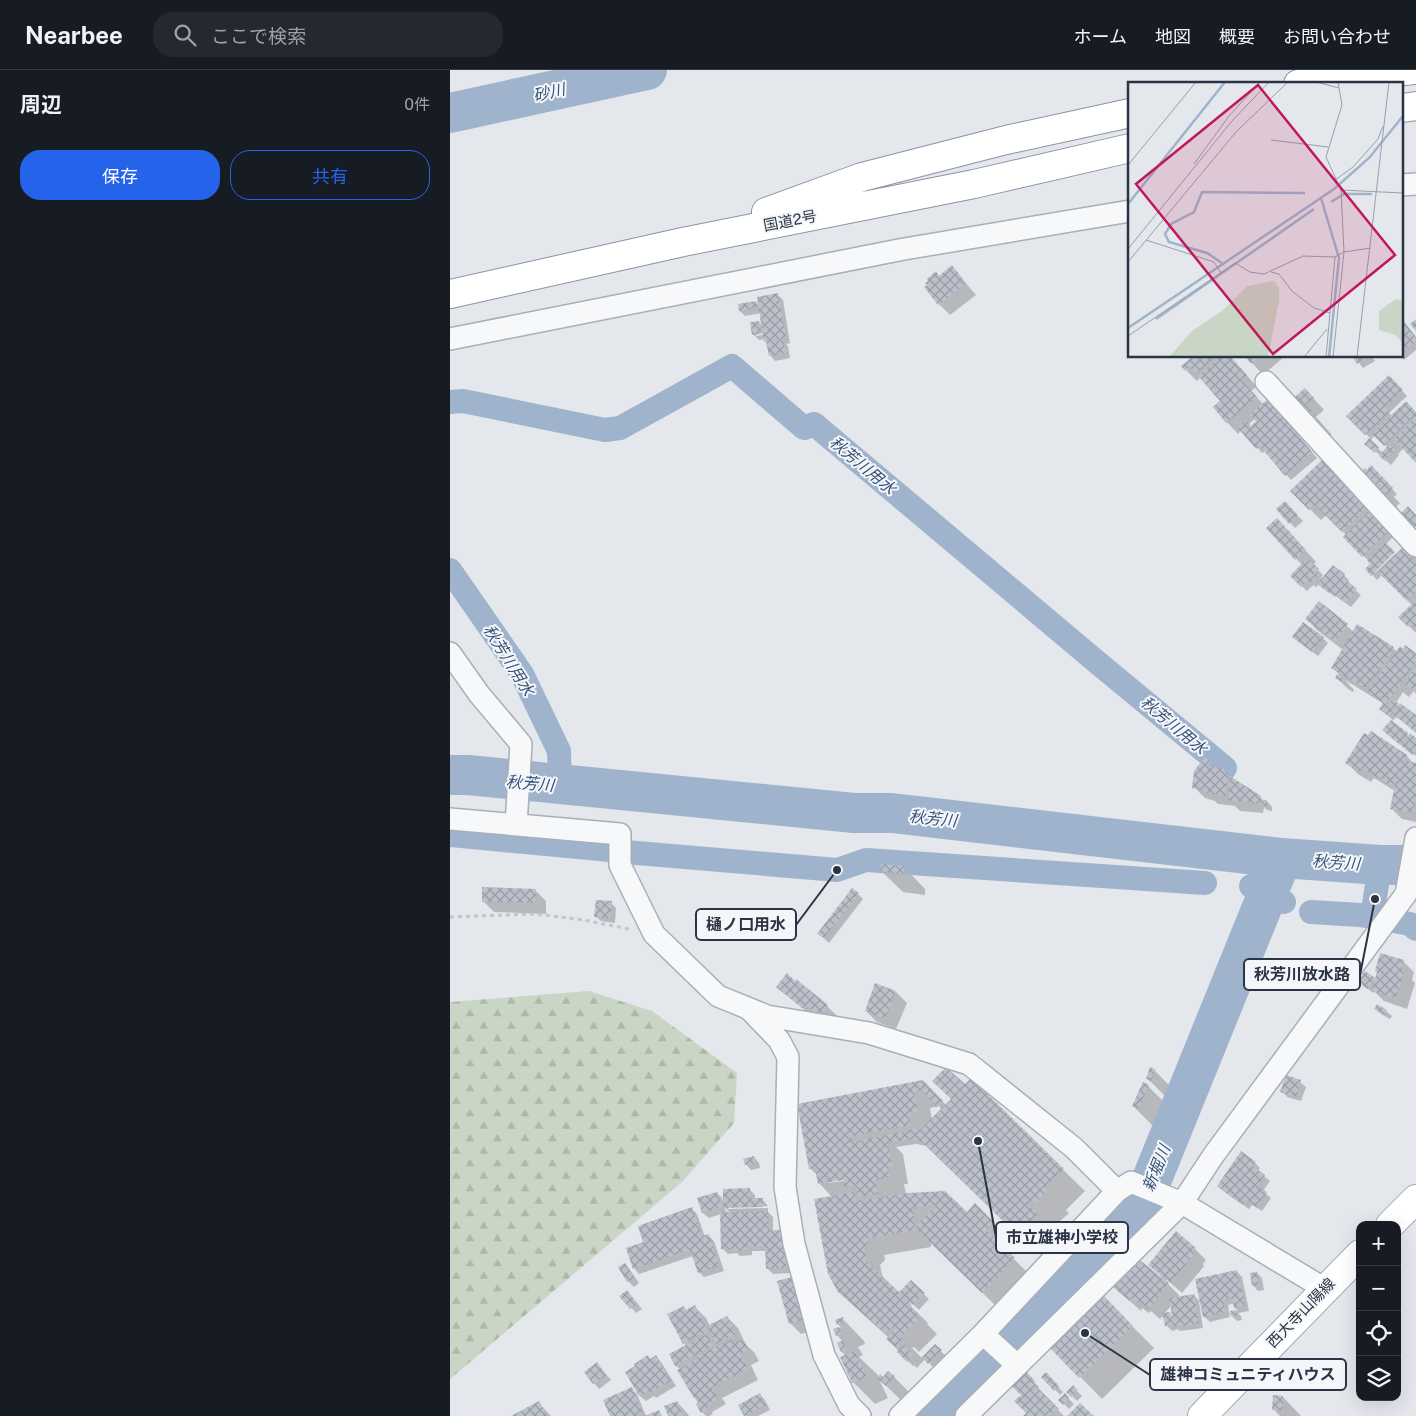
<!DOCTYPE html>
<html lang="ja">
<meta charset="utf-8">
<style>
:root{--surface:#171b24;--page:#242831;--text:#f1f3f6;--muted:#9ea1a6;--line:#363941;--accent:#2563eb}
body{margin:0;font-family:"Public Sans","Noto Sans JP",sans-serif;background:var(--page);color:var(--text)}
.controls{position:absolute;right:15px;bottom:15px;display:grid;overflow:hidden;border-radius:10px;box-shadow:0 5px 20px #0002}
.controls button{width:45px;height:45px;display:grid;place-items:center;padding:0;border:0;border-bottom:1px solid var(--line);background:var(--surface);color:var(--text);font:25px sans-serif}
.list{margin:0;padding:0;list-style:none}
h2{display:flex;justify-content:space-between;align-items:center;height:65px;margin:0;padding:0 20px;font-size:21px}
h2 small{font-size:16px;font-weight:400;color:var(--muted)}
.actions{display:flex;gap:10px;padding:15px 20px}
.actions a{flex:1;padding:11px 0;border:1px solid var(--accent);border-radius:20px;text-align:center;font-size:18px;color:var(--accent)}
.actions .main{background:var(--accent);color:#fff}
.icon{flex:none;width:28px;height:28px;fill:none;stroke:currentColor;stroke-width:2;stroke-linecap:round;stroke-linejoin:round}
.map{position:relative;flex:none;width:966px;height:1346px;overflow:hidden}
header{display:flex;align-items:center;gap:30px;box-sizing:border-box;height:70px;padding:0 25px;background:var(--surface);border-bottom:1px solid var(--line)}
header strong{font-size:24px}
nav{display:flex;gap:28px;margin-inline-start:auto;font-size:18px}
.search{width:350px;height:45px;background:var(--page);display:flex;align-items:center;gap:12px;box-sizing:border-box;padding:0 18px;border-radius:20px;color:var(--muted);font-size:19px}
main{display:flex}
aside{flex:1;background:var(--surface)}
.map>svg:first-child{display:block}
.forest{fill:url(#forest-firs)}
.shadow{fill:#0003;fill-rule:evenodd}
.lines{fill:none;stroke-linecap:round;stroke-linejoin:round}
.canal{stroke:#9fb4cc;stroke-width:24}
.river{stroke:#9fb4cc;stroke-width:40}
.building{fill:url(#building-cross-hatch)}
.minor-casing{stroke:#a9aeb7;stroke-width:24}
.primary-casing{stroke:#a3abb8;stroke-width:30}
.trunk-casing{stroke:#8b94a3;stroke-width:30}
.path{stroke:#c2c5cb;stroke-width:3;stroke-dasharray:4 4;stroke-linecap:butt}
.minor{stroke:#f7f8fa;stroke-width:21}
.primary{stroke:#fff;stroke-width:28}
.trunk{stroke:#fff;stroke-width:28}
.labels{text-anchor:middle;stroke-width:4;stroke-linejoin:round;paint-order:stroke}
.street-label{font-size:15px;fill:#2b3445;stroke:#f4f6f9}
.water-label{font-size:16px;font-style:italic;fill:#34527a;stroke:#f4f6f9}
.inset-river{fill:none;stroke:#9fb4cc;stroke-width:2.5}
.inset-road{fill:none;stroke:#9a9fa9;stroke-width:1}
.view{fill:#c2185b;fill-opacity:0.15;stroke:#c2185b;stroke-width:2.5}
.inset-edge{fill:none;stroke:#2b3445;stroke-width:2.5}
.leader{fill:none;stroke:#2b3445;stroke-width:2}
.callout-dot{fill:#2b3445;stroke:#f4f6f9;stroke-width:2}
.callout{fill:#f4f6f9;stroke:#2b3445;stroke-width:2}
.callout-label{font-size:16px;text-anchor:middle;font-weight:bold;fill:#2b3445}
</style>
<header>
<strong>Nearbee</strong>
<div class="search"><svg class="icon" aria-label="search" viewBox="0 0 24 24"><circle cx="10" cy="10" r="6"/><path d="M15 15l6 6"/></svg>ここで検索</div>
<nav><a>ホーム</a><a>地図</a><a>概要</a><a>お問い合わせ</a></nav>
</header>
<main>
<aside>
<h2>周辺<small>0件</small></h2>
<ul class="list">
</ul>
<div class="actions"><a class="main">保存</a><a>共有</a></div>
</aside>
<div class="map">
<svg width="966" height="1346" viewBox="0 0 966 1346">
<defs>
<pattern id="forest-firs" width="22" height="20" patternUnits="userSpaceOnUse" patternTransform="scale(1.25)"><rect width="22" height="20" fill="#c9d6c5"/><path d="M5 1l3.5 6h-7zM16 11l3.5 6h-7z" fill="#adb8ab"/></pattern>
<pattern id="building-cross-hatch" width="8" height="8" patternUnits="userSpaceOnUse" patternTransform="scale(1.25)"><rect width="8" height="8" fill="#bbc0ca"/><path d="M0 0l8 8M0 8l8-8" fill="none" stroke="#989da6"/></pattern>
</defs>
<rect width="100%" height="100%" fill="#e4e7ec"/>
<path class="forest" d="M 139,921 L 202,941 L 287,1003 L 284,1053 L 232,1112 L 0,1309 L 0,932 Z"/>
<path class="shadow" d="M 502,197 L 526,225 L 500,245 L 489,234 L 476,218 Z
M 328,225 L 333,230 L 340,273 L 336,274 L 338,276 L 340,288 L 325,291 L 320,285 L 318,274 L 315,269 L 309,270 L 304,265 L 302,253 L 309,252 L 313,256 L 311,243 L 295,246 L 290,241 L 306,232 L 309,236 ZM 317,262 L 318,264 L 306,266 L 306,264 Z
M 952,250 L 966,267 L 966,280 L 954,290 L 950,286 L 952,286 Z
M 745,286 L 780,286 L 807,317 L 801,321 L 813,334 L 823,335 L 867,388 L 841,410 L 815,381 L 812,383 L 792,360 L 788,364 L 764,338 L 772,331 L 751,307 L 747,311 L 733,297 ZM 806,348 L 808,351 L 801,357 L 799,354 Z
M 796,286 L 835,286 L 813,305 Z
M 904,286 L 922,286 L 925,291 L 913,298 Z
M 939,307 L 957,326 L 939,343 L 942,346 L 966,343 L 966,391 L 954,378 L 948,384 L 949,385 L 941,395 L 916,373 L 920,368 L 898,346 ZM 925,365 L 938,378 L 933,383 L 920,371 Z
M 855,319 L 874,340 L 866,347 L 882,365 L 873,373 L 843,341 Z
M 921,397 L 947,424 L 944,427 L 950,433 L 941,442 L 917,402 Z
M 842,421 L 918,437 L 917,439 L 920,442 L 945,465 L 936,474 L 925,500 L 925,503 L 945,484 L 947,485 L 966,484 L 966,563 L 950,547 L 962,535 L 932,505 L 927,510 L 917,499 L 922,494 L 894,467 L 896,465 L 877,445 L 871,450 Z
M 835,433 L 853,451 L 845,458 L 828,439 Z
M 818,458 L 838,461 L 866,492 L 863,495 L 873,505 L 871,507 L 873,509 L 894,505 L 899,510 L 897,513 L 911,525 L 901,537 L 886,526 L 885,527 L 869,514 L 866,517 L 863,515 L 857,521 L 841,506 L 852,495 Z
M 869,533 L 904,562 L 943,578 L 947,582 L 953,581 L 956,577 L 966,584 L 966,624 L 964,621 L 959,627 L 953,622 L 946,633 L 949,636 L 951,635 L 966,647 L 966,663 L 947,646 L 942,652 L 959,666 L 966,669 L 966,686 L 963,684 L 962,685 L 934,660 L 943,650 L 936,644 L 934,634 L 895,610 L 904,620 L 903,622 L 898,619 L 887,608 L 889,604 L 882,598 L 893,580 L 867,560 L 856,549 Z
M 873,568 L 878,573 L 868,586 L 849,572 Z
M 921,663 L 957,686 L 964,694 L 966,694 L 966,752 L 952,749 L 941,738 L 945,721 L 924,708 L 921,712 L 908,704 L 897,693 Z
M 755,689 L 765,699 L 773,699 L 784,710 L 810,727 L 814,731 L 817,731 L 822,737 L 822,741 L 817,740 L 814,737 L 813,743 L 790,741 L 785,736 L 768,734 L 765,731 L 755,728 L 744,717 Z
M 454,797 L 475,819 L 475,825 L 453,822 L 431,801 Z
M 85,820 L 96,831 L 96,844 L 44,842 L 33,831 Z
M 408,824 L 413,829 L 379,873 L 369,864 Z
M 161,833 L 166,838 L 165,853 L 151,851 L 145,846 Z
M 953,891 L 964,902 L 962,910 L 965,913 L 957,939 L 934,931 L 924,921 L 923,923 L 914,916 L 924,909 L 926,911 Z
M 446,922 L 457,933 L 446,959 L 427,952 L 416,941 Z
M 338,926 L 377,936 L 388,947 L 381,956 L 364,948 Z
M 927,936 L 936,941 L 942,946 L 940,949 L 931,944 L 926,939 Z
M 705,1001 L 727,1023 L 723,1032 L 719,1030 L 697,1008 Z
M 521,1010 L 635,1121 L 616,1140 L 619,1143 L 607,1154 L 605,1151 L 599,1157 L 609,1167 L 607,1168 L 623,1184 L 616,1191 L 600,1175 L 595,1180 L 589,1179 L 583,1173 L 580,1176 L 478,1076 L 466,1074 L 446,1077 L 453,1084 L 458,1114 L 454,1114 L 456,1124 L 543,1153 L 560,1169 L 552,1177 L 581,1206 L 549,1239 L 481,1172 L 481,1177 L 434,1185 L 435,1190 L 430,1195 L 433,1209 L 478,1253 L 477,1254 L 487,1264 L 469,1282 L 464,1277 L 462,1278 L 472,1288 L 485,1276 L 496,1286 L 484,1298 L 475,1289 L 467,1298 L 464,1295 L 463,1296 L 449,1282 L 438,1269 L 439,1268 L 406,1238 L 389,1221 L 382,1127 L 369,1113 L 368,1106 L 361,1099 L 349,1035 L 473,1011 L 496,1035 ZM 489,1036 L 492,1040 L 482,1049 L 480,1038 ZM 399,1107 L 399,1110 L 378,1113 L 376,1111 Z
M 850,1012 L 856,1017 L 851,1031 L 837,1027 L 832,1021 Z
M 698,1016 L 720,1038 L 710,1060 L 705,1058 L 683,1036 Z
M 304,1087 L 309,1093 L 310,1098 L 301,1100 L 296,1094 Z
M 805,1093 L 810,1098 L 808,1101 L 820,1111 L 813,1121 L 821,1128 L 812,1141 L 802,1135 L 799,1139 L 773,1121 L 768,1116 Z
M 300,1120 L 305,1125 L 305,1129 L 312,1129 L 318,1136 L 278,1136 L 278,1139 L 318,1138 L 318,1142 L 323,1147 L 323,1161 L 334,1161 L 341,1203 L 323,1204 L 318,1199 L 317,1181 L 302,1181 L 302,1185 L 290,1186 L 287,1183 L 278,1184 L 272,1178 L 271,1144 L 259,1148 L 253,1143 L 249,1128 L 267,1123 L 272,1128 L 274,1134 ZM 274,1137 L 281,1143 L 277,1143 Z
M 242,1139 L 247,1144 L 255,1167 L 258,1165 L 264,1171 L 274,1201 L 254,1207 L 249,1202 L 243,1186 L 189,1204 L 184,1198 L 195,1173 Z
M 745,1179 L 756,1190 L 753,1194 L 754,1196 L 732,1223 L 717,1210 L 715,1211 L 729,1225 L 727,1228 L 744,1225 L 750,1232 L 749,1232 L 753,1258 L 730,1261 L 728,1259 L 722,1261 L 716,1255 L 714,1245 L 710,1249 L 701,1241 L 699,1243 L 692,1238 L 691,1241 L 664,1217 L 713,1210 L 714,1209 L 700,1194 ZM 722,1235 L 723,1247 L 719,1243 L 714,1244 Z
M 175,1194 L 180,1200 L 189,1213 L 184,1217 L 178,1211 L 170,1198 Z
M 787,1202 L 792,1207 L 799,1241 L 788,1243 L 791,1246 L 792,1250 L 787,1251 L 779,1243 L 780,1247 L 760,1252 L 755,1247 L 747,1210 ZM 784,1233 L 785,1238 L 788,1240 L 779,1243 L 778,1235 Z
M 807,1203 L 812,1208 L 814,1220 L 808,1221 L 803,1215 Z
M 328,1212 L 367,1260 L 351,1264 L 340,1253 Z
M 461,1212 L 479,1229 L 469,1240 L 451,1222 Z
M 171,1226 L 182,1227 L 192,1239 L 186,1243 Z
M 652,1226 L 704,1278 L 652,1329 L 601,1277 Z
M 245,1237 L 256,1248 L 260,1256 L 277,1247 L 288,1258 L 296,1275 L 304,1282 L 309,1291 L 301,1295 L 308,1310 L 272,1328 L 276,1334 L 262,1342 L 263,1344 L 259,1346 L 256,1346 L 252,1342 L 249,1332 L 245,1328 L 230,1299 L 226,1296 L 221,1284 L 236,1276 L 219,1245 L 234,1238 L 237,1241 Z
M 393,1249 L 414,1271 L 415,1274 L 408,1277 L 413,1285 L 409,1287 L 427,1304 L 429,1308 L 444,1307 L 465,1328 L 458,1337 L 429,1309 L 438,1328 L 425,1334 L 403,1312 L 396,1286 L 392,1282 L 393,1272 L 387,1265 L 385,1260 L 391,1257 L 388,1254 Z
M 198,1287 L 201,1290 L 206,1287 L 211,1292 L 226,1316 L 206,1328 L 204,1326 L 196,1331 L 190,1326 L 177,1302 Z
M 147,1294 L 161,1310 L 149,1319 L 144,1313 Z
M 574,1301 L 589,1317 L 588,1319 L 614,1346 L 575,1346 L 578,1343 L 572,1325 Z
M 596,1304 L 613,1322 L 610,1325 L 593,1307 Z
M 623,1317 L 632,1326 L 627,1331 L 618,1322 Z
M 182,1319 L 187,1324 L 196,1346 L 161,1346 Z
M 310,1325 L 315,1330 L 320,1340 L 308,1346 L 296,1346 L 295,1345 Z
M 615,1325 L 624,1334 L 619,1339 L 610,1330 Z
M 833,1327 L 851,1346 L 830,1346 L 824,1340 Z
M 227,1332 L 238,1344 L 239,1346 L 219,1346 Z
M 89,1333 L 101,1346 L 64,1346 Z"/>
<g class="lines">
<path class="canal" d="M 0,332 L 13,331 L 155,360 L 170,358 L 282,296 L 354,358 L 364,354 L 648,593 L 775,698
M 0,500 L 72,604 L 109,681 L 110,714
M 0,765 L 160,780 L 175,782 L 387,800 L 416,790 L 755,813
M 801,816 L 834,832
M 861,842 L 910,845 L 960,854 L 966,859
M 922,847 L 930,795"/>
<path class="river" d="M 0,43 L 197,0
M 0,705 L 18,705 L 404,743 L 442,743 L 832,788 L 930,795 L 966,795
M 485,1346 L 689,1141 L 832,788"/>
</g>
<path class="building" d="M 502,195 L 516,213 L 488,235 L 474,217 L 477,215 L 475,213 L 478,211 L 477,209 L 486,201 L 489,206 Z
M 328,223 L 336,268 L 314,272 L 307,227 Z
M 306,231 L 307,238 L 289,241 L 288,234 Z
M 952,249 L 966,267 L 966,271 L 952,282 Z
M 966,249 L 966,261 L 960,254 Z
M 309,251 L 311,264 L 302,265 L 300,252 Z
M 333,270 L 336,283 L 319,286 L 316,272 Z
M 743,286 L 766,286 L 746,304 L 740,297 L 735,301 L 731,296 Z
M 771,286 L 774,288 L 776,286 L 780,286 L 797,305 L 791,310 L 807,327 L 776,353 L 763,337 L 770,331 L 748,306 Z
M 795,286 L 811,286 L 801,294 Z
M 902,286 L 919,286 L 907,294 Z
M 939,305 L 953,320 L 935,337 L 940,342 L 915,365 L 896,346 Z
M 855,318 L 864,328 L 856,335 L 872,354 L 861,363 L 841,330 Z
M 818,329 L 862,382 L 835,406 L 810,376 L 806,379 L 788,358 L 797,350 L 801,356 L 806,351 L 800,344 Z
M 956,331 L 966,342 L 966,393 L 944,369 L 963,350 L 961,349 L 934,376 L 922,364 Z
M 919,368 L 929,377 L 925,383 L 914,374 Z
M 939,374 L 945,379 L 935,391 L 929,386 Z
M 873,389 L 908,425 L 907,427 L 917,438 L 892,462 L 865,435 L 859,440 L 840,421 Z
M 921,395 L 943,418 L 929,432 L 905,407 L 915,398 L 917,400 Z
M 835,431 L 848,445 L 839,454 L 826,439 Z
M 958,436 L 966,445 L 966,456 L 959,462 L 949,445 Z
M 921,439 L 941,459 L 912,487 L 893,467 Z
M 827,448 L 856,480 L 845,490 L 816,458 Z
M 935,472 L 945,482 L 921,506 L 915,499 L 920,494 L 917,490 Z
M 957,473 L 966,485 L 962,489 L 966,494 L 966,522 L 957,531 L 928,502 Z
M 857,488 L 869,499 L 851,517 L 840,506 Z
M 883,495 L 895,504 L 893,507 L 907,519 L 895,533 L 880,521 L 879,523 L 867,514 Z
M 868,502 L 870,504 L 860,513 L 858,511 Z
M 966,530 L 966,560 L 960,554 L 958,557 L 948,547 Z
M 869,531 L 898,554 L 885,572 L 855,549 Z
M 853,552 L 874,567 L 862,582 L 842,567 Z
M 907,554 L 944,577 L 924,610 L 922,609 L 916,619 L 881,598 Z
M 955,575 L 966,583 L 964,588 L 966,589 L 966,592 L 935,635 L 937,637 L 943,629 L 948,633 L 938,646 L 929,639 L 933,633 L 917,621 L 950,576 L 953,579 Z
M 966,595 L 966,621 L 954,614 Z
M 887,604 L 894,608 L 892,612 L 885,608 Z
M 950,633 L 966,645 L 965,662 L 942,643 Z
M 941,650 L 958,663 L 950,675 L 932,660 Z
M 921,661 L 957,685 L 954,691 L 966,693 L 966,726 L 963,743 L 940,739 L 946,710 L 941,716 L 912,698 L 910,702 L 895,693 L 914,663 L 918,665 Z
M 960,663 L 966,668 L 966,680 L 964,684 L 952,676 Z
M 755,687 L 761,692 L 758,696 L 774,698 L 773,702 L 778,702 L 775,726 L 756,723 L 756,721 L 742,718 L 744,701 Z
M 780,706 L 811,726 L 810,734 L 778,730 Z
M 811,730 L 817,730 L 817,736 L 811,735 Z
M 431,794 L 454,796 L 453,804 L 430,801 Z
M 32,817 L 86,819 L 85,833 L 32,832 Z
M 402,818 L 409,823 L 374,868 L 367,864 Z
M 146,830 L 162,831 L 160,848 L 144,847 Z
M 930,883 L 954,890 L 951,900 L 954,901 L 946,928 L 921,921 L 927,902 L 925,901 Z
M 883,888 L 891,892 L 879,907 L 874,903 L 878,899 L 876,897 Z
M 915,901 L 925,908 L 917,919 L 907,911 Z
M 337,903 L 345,911 L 346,909 L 378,935 L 369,946 L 355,935 L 352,938 L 326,917 Z
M 425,913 L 446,921 L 435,949 L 415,941 Z
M 927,934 L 937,940 L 934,945 L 924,939 Z
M 496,997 L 515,1014 L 521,1008 L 614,1099 L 595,1118 L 598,1120 L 585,1133 L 582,1130 L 578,1134 L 588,1144 L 573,1159 L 566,1158 L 560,1152 L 557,1155 L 471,1071 L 460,1069 L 438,1073 L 442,1097 L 438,1098 L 440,1107 L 425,1110 L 428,1124 L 408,1127 L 406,1115 L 394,1118 L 393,1110 L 368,1114 L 365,1098 L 359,1099 L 347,1034 L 473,1010 L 493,1031 L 487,1037 L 471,1020 L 464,1022 L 468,1042 L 460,1043 L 460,1055 L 401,1066 L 403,1072 L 464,1059 L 470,1060 L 501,1029 L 482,1011 Z
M 700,997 L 706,1000 L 701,1011 L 696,1009 Z
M 836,1005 L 851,1010 L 846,1027 L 830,1022 Z
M 693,1012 L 699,1015 L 688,1039 L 682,1036 Z
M 791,1081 L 806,1092 L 803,1096 L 815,1105 L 808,1116 L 817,1122 L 807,1137 L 796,1130 L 793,1135 L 767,1116 Z
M 304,1086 L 306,1093 L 295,1095 L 293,1089 Z
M 300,1118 L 300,1128 L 313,1128 L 313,1137 L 273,1138 L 273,1119 Z
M 495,1121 L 517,1142 L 525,1133 L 544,1152 L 536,1160 L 565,1188 L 532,1223 L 467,1160 L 466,1156 L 486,1135 L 463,1137 L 465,1160 L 418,1168 L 419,1173 L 414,1178 L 417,1192 L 449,1222 L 461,1210 L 475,1223 L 463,1235 L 459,1232 L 462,1236 L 461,1237 L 471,1247 L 451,1266 L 453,1268 L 445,1277 L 436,1269 L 445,1260 L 442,1257 L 436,1264 L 388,1222 L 378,1204 L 364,1129 L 405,1122 L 406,1131 L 458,1123 Z
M 267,1122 L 272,1137 L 252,1143 L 247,1128 Z
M 242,1137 L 252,1166 L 259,1164 L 269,1196 L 248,1203 L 240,1180 L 183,1199 L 176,1178 L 193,1172 L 188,1156 Z
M 318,1141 L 319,1160 L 335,1160 L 336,1198 L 316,1199 L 315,1176 L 297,1176 L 297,1180 L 283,1181 L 283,1179 L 271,1179 L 270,1142 Z
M 726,1161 L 746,1178 L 742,1182 L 744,1184 L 721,1213 L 698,1195 Z
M 687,1188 L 719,1213 L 699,1239 L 689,1231 L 687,1233 L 681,1228 L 679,1231 L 663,1217 Z
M 175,1193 L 185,1208 L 177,1212 L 168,1197 Z
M 787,1200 L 795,1236 L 784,1238 L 782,1228 L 773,1230 L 776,1242 L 753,1247 L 745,1209 Z
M 807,1202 L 809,1215 L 802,1216 L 800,1203 Z
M 345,1206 L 357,1249 L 339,1254 L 327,1211 Z
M 177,1220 L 187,1233 L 180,1239 L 169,1226 Z
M 652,1224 L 683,1256 L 629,1308 L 599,1277 Z
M 744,1224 L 749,1253 L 724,1257 L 719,1228 Z
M 245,1235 L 258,1261 L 233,1274 L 217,1244 L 234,1236 L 236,1240 Z
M 786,1240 L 787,1245 L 781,1246 L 780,1241 Z
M 720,1242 L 723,1255 L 715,1256 L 712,1243 Z
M 277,1246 L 286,1264 L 266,1274 L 257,1256 Z
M 393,1247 L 394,1252 L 387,1255 L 385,1250 Z
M 389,1257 L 392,1263 L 386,1266 L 383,1259 Z
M 257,1264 L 263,1276 L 225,1296 L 219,1284 Z
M 282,1269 L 285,1273 L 293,1269 L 299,1280 L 290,1284 L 298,1299 L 262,1317 L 268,1329 L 257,1336 L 258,1338 L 251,1343 L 246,1334 L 248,1333 L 245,1328 L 244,1328 L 227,1300 L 247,1289 L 261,1314 L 247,1286 Z
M 393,1270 L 397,1280 L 391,1282 L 387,1273 Z
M 485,1274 L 492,1280 L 478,1294 L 472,1287 Z
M 454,1275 L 463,1285 L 457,1292 L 447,1282 Z
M 405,1281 L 417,1307 L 402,1313 L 390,1287 Z
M 198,1285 L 200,1289 L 206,1285 L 221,1311 L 200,1323 L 199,1321 L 189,1326 L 175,1302 L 185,1296 L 184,1294 Z
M 147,1292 L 156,1305 L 143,1314 L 134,1302 Z
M 574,1299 L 585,1311 L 583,1313 L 609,1339 L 597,1346 L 593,1345 L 592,1346 L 573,1346 L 576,1343 L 564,1331 L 571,1325 L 559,1314 Z
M 438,1301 L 445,1306 L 436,1316 L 427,1308 L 430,1304 L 433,1307 Z
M 596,1302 L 609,1316 L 604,1321 L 591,1307 Z
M 623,1315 L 628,1320 L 621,1327 L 616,1322 Z
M 182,1317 L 193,1343 L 186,1346 L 160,1346 L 153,1330 Z
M 310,1323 L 316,1335 L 294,1346 L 288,1335 Z
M 615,1323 L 619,1328 L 613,1335 L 608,1330 Z
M 823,1325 L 833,1326 L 833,1341 L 822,1340 Z
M 89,1331 L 97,1346 L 61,1346 Z
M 227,1331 L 233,1346 L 218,1346 L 214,1336 Z
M 630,1333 L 644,1346 L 617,1346 Z
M 209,1340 L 212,1346 L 194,1346 Z"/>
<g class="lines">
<defs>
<path id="minor" d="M 952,115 L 966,114
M 0,269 L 454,179 L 680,141
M 816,312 L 966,476
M 0,583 L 29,624 L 71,674 L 66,755
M 0,749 L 170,764 L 170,795 L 204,864 L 268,926 L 317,946 L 419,963 L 519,994 L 624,1078 L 667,1121
M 301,941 L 329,970 L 338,987 L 335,1117 L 344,1174 L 374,1285 L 399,1335 L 410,1346
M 533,1264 L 567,1295
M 450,1346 L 533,1264 L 667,1121 L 681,1112 L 732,1133 L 763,1086 L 956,824 L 966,768
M 516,1346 L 732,1133 L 875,1219"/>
<path id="primary" d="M 940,1155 L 966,1129
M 752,1346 L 910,1184"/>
<path id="trunk" d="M 848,14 L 889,7 L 966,0
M 952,38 L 966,36
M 316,142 L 412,107 L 556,70 L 680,43
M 0,224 L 233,172 L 524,114 L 680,78"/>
</defs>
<use href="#minor" class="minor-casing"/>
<use href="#primary" class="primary-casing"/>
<use href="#trunk" class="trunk-casing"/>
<path class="path" d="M 0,847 L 85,844 L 134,850 L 179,859"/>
<use href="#minor" class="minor"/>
<use href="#primary" class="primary"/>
<use href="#trunk" class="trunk"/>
</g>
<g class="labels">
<g class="street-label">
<text transform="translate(340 151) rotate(-11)" y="5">国道2号</text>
<text transform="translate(851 1243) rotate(-46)" y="5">西大寺山陽線</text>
</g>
<g class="water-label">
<text transform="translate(99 22) rotate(-12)" y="6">砂川</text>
<text transform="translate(413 395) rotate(40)" y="6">秋芳川用水</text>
<text transform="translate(59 590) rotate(58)" y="6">秋芳川用水</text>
<text transform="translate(724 655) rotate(40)" y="6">秋芳川用水</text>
<text transform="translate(80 713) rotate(5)" y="6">秋芳川</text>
<text transform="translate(483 748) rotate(6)" y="6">秋芳川</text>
<text transform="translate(886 792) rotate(4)" y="6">秋芳川</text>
<text transform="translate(706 1098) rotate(-68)" y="6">新堀川</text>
</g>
</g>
<g transform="translate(678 12)">
<rect width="275" height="275" fill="#e4e7ec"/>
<path d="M 146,199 L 151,206 L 151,219 L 140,275 L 41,275 L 64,249 L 94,229 L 119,204 ZM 268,217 L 275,219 L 275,261 L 267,253 L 251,248 L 251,229 Z" fill="#c9d6c5"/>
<path class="inset-river" d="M 193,116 L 211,176 L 201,275M 203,120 L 216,112 L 244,112M 0,122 L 97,0M 94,181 L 79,171 L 41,160 L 37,152 L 43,142 L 66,130 L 74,110 L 177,111M 28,237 L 186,127M 0,246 L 206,107 L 241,76 L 275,34"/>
<path class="inset-road" d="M 188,0 L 211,6M 143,58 L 200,65M 66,82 L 101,34 L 132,0M 0,83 L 68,0M 207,98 L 225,85 L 250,57 L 255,44M 213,108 L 275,111M 18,158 L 86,180 L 93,191M 0,167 L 104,39 L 141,0M 0,180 L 108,50 L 160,0M 143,190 L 151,192 L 164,209 L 186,226 L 202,231M 0,254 L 107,181 L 122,190 L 136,192 L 175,174 L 207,175M 176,275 L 199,247M 198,275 L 207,175 L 216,170 L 213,108 L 198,75 L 214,23 L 210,0M 205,275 L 216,170 L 243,166M 229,275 L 261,0"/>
<path class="view" d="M 130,3 L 267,173 L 145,272 L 8,102 Z"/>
<rect width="275" height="275" class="inset-edge"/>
</g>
<path class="leader" d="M387 800L346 855M925 829L910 905M528 1071L546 1167M635 1263L700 1305"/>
<g class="callout-dot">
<circle cx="387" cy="800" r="5"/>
<circle cx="925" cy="829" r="5"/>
<circle cx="528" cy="1071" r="5"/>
<circle cx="635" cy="1263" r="5"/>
</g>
<g class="callout">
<rect x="246" y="839" width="100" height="31" rx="5"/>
<rect x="794" y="889" width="116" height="31" rx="5"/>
<rect x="546" y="1152" width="132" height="31" rx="5"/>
<rect x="700" y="1289" width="196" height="31" rx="5"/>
</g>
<g class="callout-label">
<text x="296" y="860">樋ノ口用水</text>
<text x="852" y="910">秋芳川放水路</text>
<text x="612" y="1173">市立雄神小学校</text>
<text x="798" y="1310">雄神コミュニティハウス</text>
</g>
</svg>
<div class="controls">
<button>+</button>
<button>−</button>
<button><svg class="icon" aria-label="locate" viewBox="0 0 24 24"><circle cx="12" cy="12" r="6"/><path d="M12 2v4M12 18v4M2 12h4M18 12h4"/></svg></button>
<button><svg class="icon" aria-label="layers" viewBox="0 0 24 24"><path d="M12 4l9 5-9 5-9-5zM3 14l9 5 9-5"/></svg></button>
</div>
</div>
</main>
